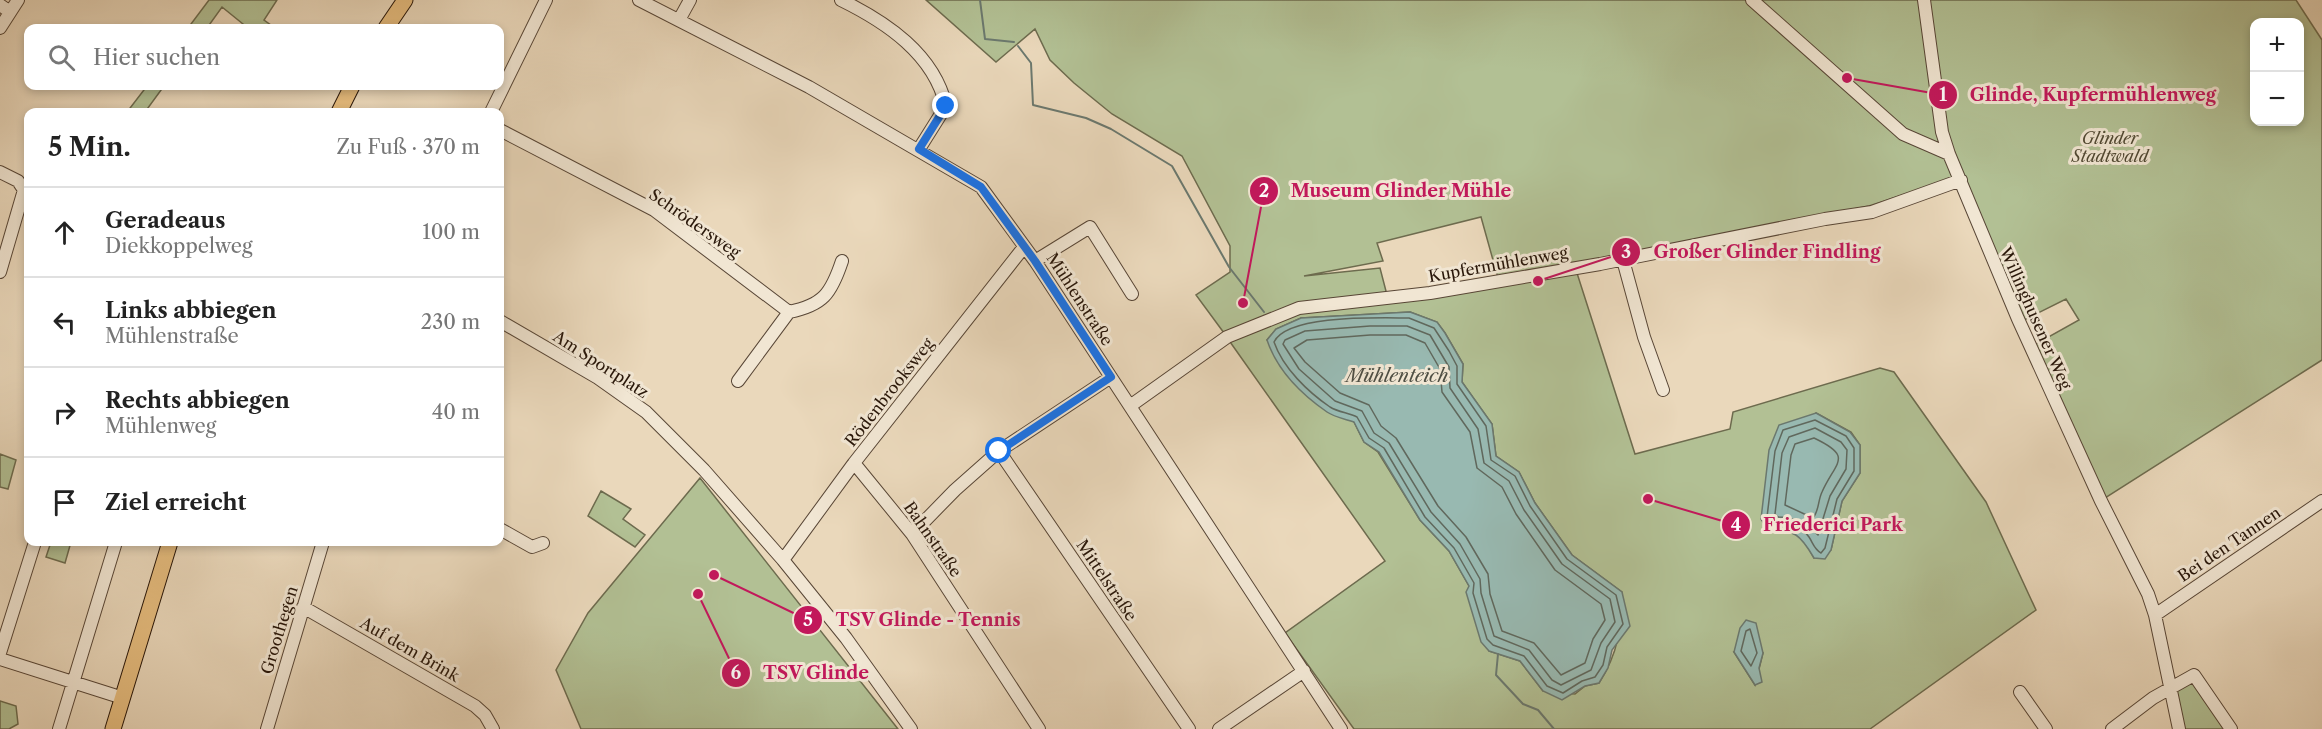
<!DOCTYPE html>
<html lang="de">
<meta charset="utf-8">
<style>
:root{--surface:#fff;--page:#f6f6f6;--text:#222;--muted:#767676;--line:#e0e0e0}
body{margin:0;font-family:"Libre Caslon Text",serif;background:var(--page);color:var(--text)}
.controls{position:absolute;right:18px;top:18px;display:grid;overflow:hidden;border-radius:12px;box-shadow:0 3px 9px #0003}
.controls button{width:54px;height:54px;display:grid;place-items:center;padding:0;border:0;border-bottom:2px solid var(--line);background:var(--surface);color:var(--text);font:30px sans-serif}
.stop{position:absolute;width:18px;height:18px;margin:-14px;border:4px solid #1a73e8;border-radius:50%;background:#fff}
.stop.end{background:#1a73e8;border-color:#fff;box-shadow:0 2px 6px #0008}
.list{margin:0;padding:0;list-style:none}
h2{display:flex;justify-content:space-between;align-items:center;height:78px;margin:0;padding:0 24px;font-size:26px}
h2 small{font-size:20px;font-weight:400;color:var(--muted)}
.list li{display:grid;grid-template-columns:39px 1fr auto;gap:18px;align-items:center;box-sizing:border-box;height:90px;padding:0 24px;border-top:2px solid var(--line)}
.list b{display:block;font-size:22px;white-space:nowrap}
.list p{margin:0;font-size:20px;white-space:nowrap;color:var(--muted)}
.list em{font-size:20px;font-style:normal;color:var(--muted)}
.icon{flex:none;width:33px;height:33px;fill:none;stroke:currentColor;stroke-width:2;stroke-linecap:round;stroke-linejoin:round}
.map{position:relative;flex:none;width:2322px;height:729px;overflow:hidden}
.search{position:absolute;background:var(--surface);box-shadow:0 3px 9px #0003;left:24px;top:24px;width:480px;height:66px;display:flex;align-items:center;gap:15px;box-sizing:border-box;padding:0 21px;border-radius:12px;color:var(--muted);font-size:22px}
.panel{position:absolute;background:var(--surface);box-shadow:0 3px 9px #0003;left:24px;top:108px;width:480px;height:438px;border-radius:12px}
.map>svg:first-child{display:block}
.green{fill:#b2c094;stroke:#6d6b4e;stroke-width:1.5;fill-rule:evenodd}
.water{fill:#98b9b1;stroke:#6b786e;stroke-width:1.5}
.lines{fill:none;stroke-linecap:round;stroke-linejoin:round}
.shore{stroke:#60685d;stroke-width:1.5}
.stream{stroke:#6b786e;stroke-width:2}
.minor-casing{stroke:#584636;stroke-width:14}
.major-casing{stroke:#281609;stroke-width:17}
.minor{stroke:#f1e6d3;stroke-width:12}
.major{stroke:#e5bc7e;stroke-width:15}
.route{stroke:#1a73e8;stroke-width:8}
.labels{text-anchor:middle;stroke-width:6;stroke-linejoin:round;paint-order:stroke}
.park-label{font-size:16px;font-style:italic;fill:#514933;stroke:#f1e6d3}
.street-label{font-size:16px;fill:#281609;stroke:#f1e6d3}
.water-label{font-size:18px;font-style:italic;fill:#4f4f44;stroke:#f1e6d3}
.leader{fill:none;stroke:#c2185b;stroke-width:2}
.callout-dot{fill:#c2185b;stroke:#f1e6d3;stroke-width:2}
.mark-label{font-size:18px;text-anchor:middle;font-weight:bold;fill:#fff}
.callout-label{font-size:18px;text-anchor:middle;font-weight:bold;fill:#c2185b;stroke:#f1e6d3;stroke-width:6;stroke-linejoin:round;paint-order:stroke}
</style>
<div class="map">
<svg width="2322" height="729" viewBox="0 0 2322 729">
<rect width="100%" height="100%" fill="#ead8bb"/>
<filter id="stains"><feTurbulence type="fractalNoise" baseFrequency=".00333" numOctaves="4"/><feColorMatrix values="0 0 0 0 .2 0 0 0 0 .09 0 0 0 0 .02 0 0 0 .5 -.17"/></filter>
<radialGradient id="worn" r=".72"><stop offset=".6" stop-color="#630" stop-opacity="0"/><stop offset="1" stop-color="#630" stop-opacity=".3"/></radialGradient>
<path class="green" d="M 209,0 L 277,0 L 264,20 L 275,28 L 248,28 L 222,7 L 207,28 L 188,28 Z
M 926,0 L 2296,0 L 2322,40 L 2322,360 L 2102,500 L 2034,345 L 2079,320 L 2066,299 L 2024,320 L 1955,178 L 1869,206 L 1498,278 L 1481,217 L 1377,243 L 1383,261 L 1304,276 L 1380,268 L 1387,295 L 1299,308 L 1227,337 L 1196,295 L 1230,272 L 1230,246 L 1182,156 L 1112,114 L 1074,83 L 1050,60 L 1035,29 L 996,62 ZM 2254,22 L 2300,22 L 2300,122 L 2254,122 Z
M 147,86 L 164,86 L 145,112 L 127,112 Z
M 1576,270 L 1635,454 L 1730,429 L 1733,412 L 1880,368 L 1894,372 L 1986,502 L 2036,610 L 1870,729 L 1354,729 L 1285,633 L 1385,561 L 1228,339 L 1300,311 ZM 1410,312 L 1437,322 L 1445,333 L 1463,364 L 1462,382 L 1492,424 L 1496,456 L 1519,472 L 1535,503 L 1572,555 L 1622,592 C 1621,628 1619,652 1599,683 L 1585,686 L 1575,694 L 1543,691 L 1520,661 L 1489,651 L 1469,586 L 1449,551 L 1420,520 L 1378,452 L 1364,442 L 1354,422 L 1267,340 L 1276,329 L 1301,318 ZM 1816,413 L 1851,432 L 1860,445 L 1860,473 L 1842,501 L 1831,550 L 1814,558 L 1803,538 L 1787,530 ZM 1734,652 L 1763,653 L 1755,685 Z
M 0,454 L 16,460 L 8,489 L 0,487 Z
M 700,478 L 898,729 L 581,729 L 556,670 L 588,613 Z
M 601,491 L 631,509 L 623,519 L 645,535 L 635,547 L 588,516 Z
M 51,542 L 71,542 L 65,563 L 46,557 Z
M 2194,675 L 2231,729 L 2183,729 L 2175,685 Z
M 0,701 L 16,706 L 18,724 L 9,729 L 0,729 Z"/>
<path class="water" d="M 1410,312 L 1437,322 L 1445,333 L 1463,364 L 1462,382 L 1492,424 L 1496,456 L 1519,472 L 1535,503 L 1572,555 L 1622,592 L 1630,626 L 1612,650 L 1608,668 L 1599,683 L 1585,686 L 1562,700 L 1543,691 L 1520,661 L 1489,651 L 1481,642 L 1466,592 L 1469,586 L 1449,551 L 1420,520 L 1379,452 L 1364,442 L 1354,422 C 1345,419 1334,417 1327,412 C 1301,394 1277,370 1267,340 L 1276,329 L 1301,318 Z
M 1816,413 L 1850,432 L 1860,445 L 1860,473 L 1842,501 L 1831,550 L 1825,559 L 1814,558 C 1800,534 1795,530 1768,530 L 1761,519 L 1769,450 L 1779,425 Z
M 1746,620 L 1756,623 L 1763,653 L 1759,668 L 1762,682 L 1755,685 L 1734,652 L 1740,628 Z"/>
<g class="lines">
<path class="shore" d="M 1409,318 L 1434,328 L 1449,351 L 1457,366 L 1457,384 L 1486,426 L 1491,460 L 1515,476 L 1530,506 L 1567,559 L 1616,595 L 1623,624 L 1607,647 L 1603,665 L 1595,677 L 1582,681 L 1563,693 L 1547,686 L 1524,656 L 1493,645 L 1487,639 L 1473,593 L 1474,583 L 1454,548 L 1425,517 L 1384,448 L 1369,438 L 1357,417 C 1349,413 1338,412 1330,407 C 1308,392 1283,368 1274,342 C 1288,314 1380,318 1409,318 Z
M 1370,326 L 1407,326 L 1430,335 L 1449,367 L 1450,388 L 1478,429 L 1484,463 L 1509,481 L 1524,510 L 1562,564 L 1610,599 L 1615,622 L 1601,643 L 1591,670 L 1561,685 L 1552,680 L 1529,650 L 1494,636 L 1481,593 L 1480,579 L 1460,544 L 1431,512 L 1389,443 L 1374,433 L 1362,411 L 1335,401 L 1299,369 L 1283,344 L 1285,340 L 1305,331 Z
M 1370,335 L 1406,335 L 1425,343 L 1440,369 L 1442,392 L 1470,432 L 1477,468 L 1502,487 L 1516,514 L 1555,570 L 1601,604 L 1605,620 L 1593,639 L 1585,663 L 1561,675 L 1534,643 L 1502,631 L 1490,594 L 1488,574 L 1466,537 L 1438,506 L 1396,438 L 1381,426 L 1369,405 L 1340,393 L 1305,362 L 1294,348 L 1307,340 Z
M 1815,420 L 1846,436 L 1854,448 L 1854,471 L 1837,499 L 1825,548 L 1821,553 C 1814,549 1813,543 1809,537 C 1801,525 1785,525 1772,524 L 1767,517 L 1775,451 L 1783,430 Z
M 1815,428 L 1841,442 L 1847,450 L 1846,469 L 1830,496 L 1818,535 C 1806,524 1795,517 1778,517 L 1775,514 L 1782,453 L 1789,437 Z
M 1814,438 C 1854,457 1836,461 1822,492 C 1818,500 1819,511 1813,518 L 1785,505 L 1791,455 L 1795,444 Z
M 1750,629 L 1757,653 L 1751,666 L 1741,651 L 1746,631 Z"/>
<path class="stream" d="M 980,0 L 985,39 L 1014,42
M 1018,46 L 1031,63 L 1033,105 L 1086,118 L 1111,129 L 1172,166 L 1229,267 L 1264,312
M 1498,654 L 1496,675 L 1523,704 L 1538,710 L 1554,729"/>
<defs>
<path id="minor" d="M 639,0 L 809,87 L 981,187 L 1035,261 L 1341,729
M 841,0 C 886,22 934,54 946,106 L 919,149
M 1752,0 L 1903,134 L 1949,154
M 1924,0 L 1942,132 L 1949,154 L 2018,319 L 2101,501 L 2148,594 L 2155,615 L 2179,729
M 0,5 L 10,12
M 679,20 L 690,0
M 0,28 L 18,0
M 491,112 L 546,0
M 500,130 L 654,210 L 789,312 L 738,381
M 0,172 L 18,181 L 24,190 L 0,272
M 1623,260 L 1644,337 L 1663,390
M 1035,261 L 1090,227 L 1132,294
M 789,312 C 823,305 831,294 842,261
M 500,321 L 598,378 L 646,412 L 704,470 L 783,560 L 846,638 L 911,729
M 1130,406 L 1227,337 L 1299,308 L 1430,293 L 1600,264 L 1825,219 L 1872,212 L 1961,180
M 999,451 L 1189,729
M 854,463 L 912,534 L 1039,729
M 500,529 L 532,547 L 543,543
M 912,534 L 955,490 L 999,451 L 1111,377
M 783,560 L 854,463 L 1024,247
M 303,607 L 475,706 L 485,715 L 493,729
M 2155,615 L 2322,501
M 0,653 L 35,542
M 0,659 L 123,698
M 2020,692 L 2046,729
M 59,729 L 116,542
M 267,729 L 323,542
M 1219,729 L 1304,671
M 2112,729 L 2153,698 L 2194,675 L 2231,729"/>
<path id="major" d="M 386,28 L 405,0
M 339,112 L 352,86
M 113,729 L 170,542"/>
</defs>
<use href="#minor" class="minor-casing"/>
<use href="#major" class="major-casing"/>
<use href="#minor" class="minor"/>
<use href="#major" class="major"/>
</g>
<g class="lines">
<path class="route" d="M 946,106 L 919,149 L 981,187 L 1035,261 L 1111,377 L 999,451"/>
</g>
<g class="labels">
<g class="park-label">
<text x="2110" y="144">Glinder<tspan x="2110" dy="18">Stadtwald</tspan></text>
</g>
<g class="street-label">
<text transform="translate(695 223) rotate(35)" y="6">Schrödersweg</text>
<text transform="translate(1498 264) rotate(-10)" y="6">Kupfermühlenweg</text>
<text transform="translate(1080 299) rotate(57)" y="6">Mühlenstraße</text>
<text transform="translate(2036 318) rotate(66)" y="6">Willinghusener Weg</text>
<text transform="translate(601 364) rotate(33)" y="6">Am Sportplatz</text>
<text transform="translate(889 392) rotate(-52)" y="6">Rödenbrooksweg</text>
<text transform="translate(933 539) rotate(55)" y="6">Bahnstraße</text>
<text transform="translate(2229 544) rotate(-34)" y="6">Bei den Tannen</text>
<text transform="translate(1107 580) rotate(56)" y="6">Mittelstraße</text>
<text transform="translate(279 630) rotate(-73)" y="6">Groothegen</text>
<text transform="translate(410 649) rotate(30)" y="6">Auf dem Brink</text>
</g>
<g class="water-label">
<text x="1397" y="382">Mühlenteich</text>
</g>
</g>
<path class="leader" d="M1847 78L1943 95M1243 303L1264 191M1538 281L1626 252M1648 499L1736 525M714 575L808 620M698 594L736 673"/>
<g class="callout-dot">
<circle cx="1847" cy="78" r="6"/>
<circle cx="1243" cy="303" r="6"/>
<circle cx="1538" cy="281" r="6"/>
<circle cx="1648" cy="499" r="6"/>
<circle cx="714" cy="575" r="6"/>
<circle cx="698" cy="594" r="6"/>
<circle cx="1943" cy="95" r="15"/>
<circle cx="1264" cy="191" r="15"/>
<circle cx="1626" cy="252" r="15"/>
<circle cx="1736" cy="525" r="15"/>
<circle cx="808" cy="620" r="15"/>
<circle cx="736" cy="673" r="15"/>
</g>
<g class="mark-label">
<text x="1943" y="101">1</text>
<text x="1264" y="197">2</text>
<text x="1626" y="258">3</text>
<text x="1736" y="531">4</text>
<text x="808" y="626">5</text>
<text x="736" y="679">6</text>
</g>
<g class="callout-label">
<text x="2093" y="101">Glinde, Kupfermühlenweg</text>
<text x="1401" y="197">Museum Glinder Mühle</text>
<text x="1767" y="258">Großer Glinder Findling</text>
<text x="1833" y="531">Friederici Park</text>
<text x="928" y="626">TSV Glinde - Tennis</text>
<text x="816" y="679">TSV Glinde</text>
</g>
<rect width="100%" height="100%" filter="url(#stains)"/>
<rect width="100%" height="100%" fill="url(#worn)"/>
</svg>
<div class="controls">
<button>+</button>
<button>−</button>
</div>
<div class="stop" style="left:999px;top:451px"></div>
<div class="stop end" style="left:946px;top:106px"></div>
<div class="search"><svg class="icon" aria-label="search" viewBox="0 0 24 24"><circle cx="10" cy="10" r="6"/><path d="M15 15l6 6"/></svg>Hier suchen</div>
<section class="panel">
<h2>5 Min.<small>Zu Fuß · 370 m</small></h2>
<ul class="list">
<li><svg class="icon" aria-label="ahead" viewBox="0 0 24 24"><path d="M12 20V5M6 11l6-6 6 6"/></svg><div><b>Geradeaus</b><p>Diekkoppelweg</p></div><em>100 m</em></li>
<li><svg class="icon" aria-label="left" viewBox="0 0 24 24"><path d="M17 20v-9H6M10 6l-5 5 5 5"/></svg><div><b>Links abbiegen</b><p>Mühlenstraße</p></div><em>230 m</em></li>
<li><svg class="icon" aria-label="right" viewBox="0 0 24 24"><path d="M7 20v-9h11M14 6l5 5-5 5"/></svg><div><b>Rechts abbiegen</b><p>Mühlenweg</p></div><em>40 m</em></li>
<li><svg class="icon" aria-label="arrive" viewBox="0 0 24 24"><path d="M6 21V4h12l-3 4 3 4H6"/></svg><div><b>Ziel erreicht</b></div></li>
</ul>
</section>
</div>
